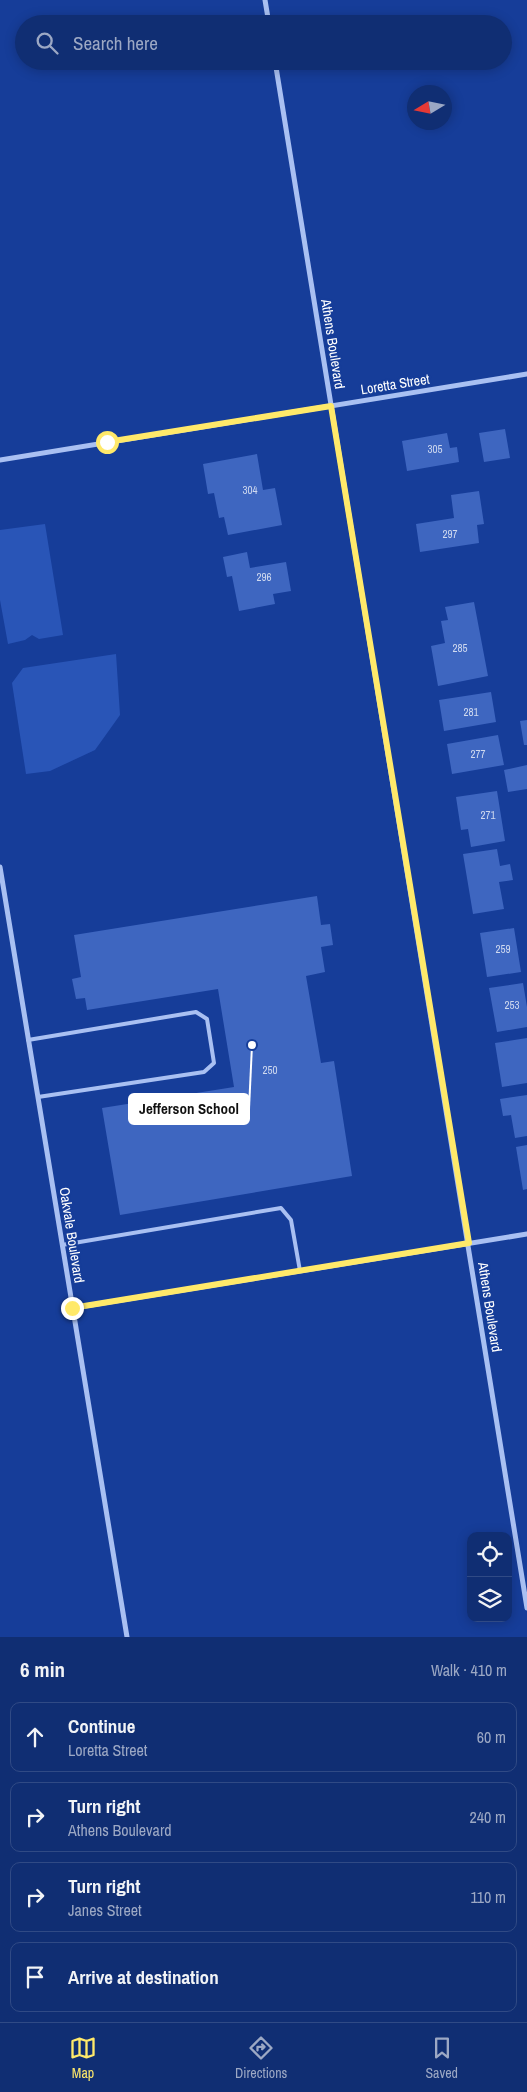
<!DOCTYPE html>
<meta charset="utf-8">
<style>
:root{--surface:#102e73;--page:#193678;--text:#f1f3f6;--muted:#9ca8c4;--line:#304a85;--accent:#ffe96a}
body{margin:0;font-family:"Archivo Narrow",sans-serif;background:var(--page);color:var(--text)}
.controls{position:absolute;right:15px;bottom:15px;display:grid;overflow:hidden;border-radius:10px;box-shadow:0 2px 12px #0003}
.controls button{width:45px;height:45px;display:grid;place-items:center;padding:0;border:0;border-bottom:1px solid var(--line);background:var(--surface);color:var(--text);font:25px sans-serif}
.compass{position:absolute;left:407px;top:85px;width:45px;height:45px;border-radius:50%;background:var(--surface);box-shadow:0 2px 12px #0003;rotate:260deg}
.stop{position:absolute;width:15px;height:15px;margin:-11px;border:4px solid #ffe96a;border-radius:50%;background:#fff}
.stop.end{background:#ffe96a;border-color:#fff;box-shadow:0 1px 5px #0008}
.list{margin:0;padding:0;list-style:none}
h2{display:flex;justify-content:space-between;align-items:center;height:65px;margin:0;padding:0 20px;font-size:21px}
h2 small{font-size:16px;font-weight:400;color:var(--muted)}
.list li{display:grid;grid-template-columns:32px 1fr auto;gap:15px;align-items:center;box-sizing:border-box;height:70px;margin:0 10px 10px;padding:0 10px;border:1px solid var(--line);border-radius:10px}
.list b{display:block;font-size:19px;white-space:nowrap}
.list p{margin:0;font-size:16px;white-space:nowrap;color:var(--muted)}
.list em{font-size:16px;font-style:normal;color:var(--muted)}
.icon{flex:none;width:28px;height:28px;fill:none;stroke:currentColor;stroke-width:2;stroke-linecap:round;stroke-linejoin:round}
.map{position:relative;flex:none;width:527px;height:1637px;overflow:hidden}
.search{position:absolute;background:var(--surface);box-shadow:0 2px 12px #0003;left:15px;right:15px;top:15px;height:55px;display:flex;align-items:center;gap:12px;box-sizing:border-box;padding:0 18px;border-radius:28px;color:var(--muted);font-size:19px}
.sheet{height:385px;background:var(--surface)}
nav{display:flex;justify-content:space-around;align-items:center;box-sizing:border-box;height:70px;border-top:1px solid var(--line);background:var(--surface);font-size:14px;color:var(--muted)}
nav a{display:grid;justify-items:center;gap:2px}
nav .on{color:var(--accent)}
.map>svg:first-child{display:block}
.green{fill:#2955b7}
.building{fill:#3e66c0}
.lines{fill:none;stroke-linecap:round;stroke-linejoin:round}
.lane{stroke:#a9c0f2;stroke-width:4}
.street{stroke:#a9c0f2;stroke-width:5}
.route{stroke:#ffe96a;stroke-width:6}
.labels{text-anchor:middle;stroke-width:4.5;stroke-linejoin:round;paint-order:stroke}
.number-label{font-size:11px;fill:#cfd9ef}
.street-label{font-size:14px;fill:#fff;stroke:#163d99}
.leader{fill:none;stroke:#fff;stroke-width:2}
.callout-dot{fill:#fff;stroke:#163d99;stroke-width:2}
.callout{fill:#fff;stroke:#fff;stroke-width:2}
.callout-label{font-size:15px;text-anchor:middle;font-weight:bold;fill:#111}
</style>
<div class="map">
<svg width="527" height="1637" viewBox="0 0 527 1637">
<rect width="100%" height="100%" fill="#163d99"/>
<path class="green" d="M 45,524 L 63,635 L 39,639 L 32,635 L 25,640 L 8,644 L 0,600 L 0,530 Z
M 116,654 L 120,715 L 95,750 L 50,771 L 26,774 L 12,683 L 23,668 Z"/>
<path class="building" d="M 505,429 L 510,458 L 484,462 L 479,433 Z
M 447,433 L 450,448 L 457,447 L 459,462 L 407,471 L 402,441 Z
M 257,454 L 263,490 L 275,488 L 282,525 L 228,535 L 224,517 L 219,518 L 214,493 L 208,494 L 203,464 Z
M 479,491 L 484,524 L 477,525 L 479,543 L 420,552 L 416,524 L 454,518 L 451,495 Z
M 247,552 L 250,568 L 286,562 L 291,591 L 273,594 L 275,604 L 239,611 L 232,576 L 227,577 L 223,557 Z
M 474,602 L 488,676 L 438,686 L 431,646 L 445,643 L 441,621 L 448,620 L 445,607 Z
M 491,692 L 496,722 L 444,731 L 439,700 Z
M 527,720 L 527,745 L 524,745 L 520,721 Z
M 498,735 L 504,765 L 452,774 L 447,744 Z
M 527,765 L 527,789 L 508,792 L 504,770 Z
M 497,791 L 505,841 L 471,847 L 468,829 L 461,830 L 456,797 Z
M 497,849 L 500,866 L 510,864 L 513,880 L 499,882 L 504,909 L 473,914 L 463,854 Z
M 317,896 L 321,925 L 330,924 L 333,945 L 321,947 L 325,972 L 306,976 L 321,1063 L 334,1061 L 352,1176 L 120,1215 L 102,1108 L 234,1087 L 218,989 L 87,1010 L 85,998 L 76,999 L 72,979 L 81,977 L 74,935 Z
M 514,928 L 521,972 L 487,977 L 480,933 Z
M 523,983 L 527,1007 L 527,1027 L 497,1032 L 489,988 Z
M 527,1038 L 527,1083 L 502,1087 L 495,1043 Z
M 527,1095 L 527,1136 L 515,1138 L 511,1115 L 503,1116 L 500,1099 Z
M 527,1145 L 527,1189 L 523,1190 L 516,1147 Z"/>
<g class="lines">
<path class="lane" d="M 28,1040 L 196,1012 L 207,1019 L 214,1063 L 204,1072 L 38,1097
M 62,1245 L 281,1208 L 291,1220 L 300,1271"/>
<path class="street" d="M 265,0 L 269,24
M 275,61 L 527,1608
M 0,460 L 527,374
M 0,867 L 127,1637
M 73,1308 L 527,1234"/>
</g>
<g class="lines">
<path class="route" d="M 72,1308 L 469,1243 L 331,406 L 107,442"/>
</g>
<g class="labels">
<g class="number-label">
<text x="435" y="453">305</text>
<text x="250" y="494">304</text>
<text x="450" y="538">297</text>
<text x="264" y="581">296</text>
<text x="460" y="652">285</text>
<text x="471" y="716">281</text>
<text x="478" y="758">277</text>
<text x="488" y="819">271</text>
<text x="503" y="953">259</text>
<text x="512" y="1009">253</text>
<text x="270" y="1074">250</text>
</g>
<g class="street-label">
<text transform="translate(333 344) rotate(81)" y="5">Athens Boulevard</text>
<text transform="translate(395 384) rotate(-9)" y="5">Loretta Street</text>
<text transform="translate(72 1235) rotate(81)" y="5">Oakvale Boulevard</text>
<text transform="translate(490 1307) rotate(81)" y="5">Athens Boulevard</text>
</g>
</g>
<path class="leader" d="M252 1045L249 1109"/>
<circle class="callout-dot" cx="252" cy="1045" r="5"/>
<rect class="callout" x="129" y="1094" width="120" height="30" rx="5"/>
<g class="callout-label">
<text x="189" y="1114">Jefferson School</text>
</g>
</svg>
<div class="controls">
<button><svg class="icon" aria-label="locate" viewBox="0 0 24 24"><circle cx="12" cy="12" r="6"/><path d="M12 2v4M12 18v4M2 12h4M18 12h4"/></svg></button>
<button><svg class="icon" aria-label="layers" viewBox="0 0 24 24"><path d="M12 4l9 5-9 5-9-5zM3 14l9 5 9-5"/></svg></button>
</div>
<svg class="compass" viewBox="-18 -18 36 36"><path d="M0-13l5 13h-10z" fill="#e53935"/><path d="M0 13l5-13h-10z" fill="#9ca8c4"/></svg>
<div class="stop" style="left:107px;top:442px"></div>
<div class="stop end" style="left:72px;top:1308px"></div>
<div class="search"><svg class="icon" aria-label="search" viewBox="0 0 24 24"><circle cx="10" cy="10" r="6"/><path d="M15 15l6 6"/></svg>Search here</div>
</div>
<section class="sheet">
<h2>6 min<small>Walk · 410 m</small></h2>
<ul class="list">
<li><svg class="icon" aria-label="ahead" viewBox="0 0 24 24"><path d="M12 20V5M6 11l6-6 6 6"/></svg><div><b>Continue</b><p>Loretta Street</p></div><em>60 m</em></li>
<li><svg class="icon" aria-label="right" viewBox="0 0 24 24"><path d="M7 20v-9h11M14 6l5 5-5 5"/></svg><div><b>Turn right</b><p>Athens Boulevard</p></div><em>240 m</em></li>
<li><svg class="icon" aria-label="right" viewBox="0 0 24 24"><path d="M7 20v-9h11M14 6l5 5-5 5"/></svg><div><b>Turn right</b><p>Janes Street</p></div><em>110 m</em></li>
<li><svg class="icon" aria-label="arrive" viewBox="0 0 24 24"><path d="M6 21V4h12l-3 4 3 4H6"/></svg><div><b>Arrive at destination</b></div></li>
</ul>
</section>
<nav>
<a class="on"><svg class="icon" aria-label="map" viewBox="0 0 24 24"><path d="M3 6l6-2 6 2 6-2v14l-6 2-6-2-6 2zM9 4v14M15 6v14"/></svg>Map</a>
<a><svg class="icon" aria-label="directions" viewBox="0 0 24 24"><path d="M12 3l9 9-9 9-9-9zM9 14v-3h6M13 9l2 2-2 2"/></svg>Directions</a>
<a><svg class="icon" aria-label="saved" viewBox="0 0 24 24"><path d="M7 4h10v16l-5-4-5 4z"/></svg>Saved</a>
</nav>
